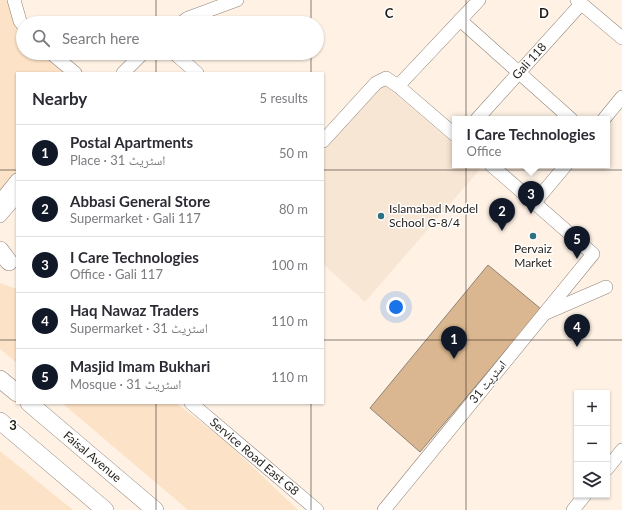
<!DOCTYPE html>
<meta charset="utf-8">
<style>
:root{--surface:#fff;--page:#f7f7f7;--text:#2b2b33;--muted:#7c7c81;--line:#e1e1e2;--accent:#111827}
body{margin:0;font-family:Lato,"Noto Naskh Arabic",sans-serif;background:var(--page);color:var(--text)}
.controls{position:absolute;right:12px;bottom:12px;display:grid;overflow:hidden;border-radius:0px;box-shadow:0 1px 3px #0004}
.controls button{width:36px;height:36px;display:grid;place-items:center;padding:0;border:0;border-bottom:1px solid var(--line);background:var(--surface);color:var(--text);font:20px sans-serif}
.you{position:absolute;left:396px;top:307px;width:14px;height:14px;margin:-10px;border:3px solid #fff;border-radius:50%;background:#1a73e8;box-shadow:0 0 0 6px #1a73e833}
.badge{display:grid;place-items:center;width:26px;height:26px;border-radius:50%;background:var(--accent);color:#fff;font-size:13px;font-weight:700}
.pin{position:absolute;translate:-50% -33px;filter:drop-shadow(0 1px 2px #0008)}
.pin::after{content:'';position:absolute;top:21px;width:14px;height:12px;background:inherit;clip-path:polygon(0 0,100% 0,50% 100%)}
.popup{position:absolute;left:452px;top:116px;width:158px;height:52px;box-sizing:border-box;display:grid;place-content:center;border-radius:0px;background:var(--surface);filter:drop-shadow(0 1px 3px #0005);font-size:13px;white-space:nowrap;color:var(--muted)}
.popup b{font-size:15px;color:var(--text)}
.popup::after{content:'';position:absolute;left:50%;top:100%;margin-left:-8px;border:8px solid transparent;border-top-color:var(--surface)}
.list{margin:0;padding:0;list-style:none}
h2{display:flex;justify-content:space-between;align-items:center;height:52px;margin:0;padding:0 16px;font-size:17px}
h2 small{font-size:13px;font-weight:400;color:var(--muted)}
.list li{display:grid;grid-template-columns:26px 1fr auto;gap:12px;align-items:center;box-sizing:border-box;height:56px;padding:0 16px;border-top:1px solid var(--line)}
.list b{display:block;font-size:15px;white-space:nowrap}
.list p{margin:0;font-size:13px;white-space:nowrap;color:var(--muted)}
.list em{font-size:13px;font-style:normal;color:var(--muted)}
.icon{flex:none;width:22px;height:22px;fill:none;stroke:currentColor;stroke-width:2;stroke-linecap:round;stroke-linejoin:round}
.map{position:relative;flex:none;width:622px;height:510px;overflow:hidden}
.search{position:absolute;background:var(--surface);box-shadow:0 1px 3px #0004;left:16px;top:16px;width:308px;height:44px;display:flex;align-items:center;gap:10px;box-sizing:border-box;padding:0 14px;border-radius:22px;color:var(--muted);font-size:15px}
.panel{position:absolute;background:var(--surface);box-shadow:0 1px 3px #0004;left:16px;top:72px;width:308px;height:332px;border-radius:0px}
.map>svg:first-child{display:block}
.built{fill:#f8e6d4}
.green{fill:#fce2c6}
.building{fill:#dab790;stroke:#8e8378}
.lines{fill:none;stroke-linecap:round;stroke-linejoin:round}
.minor-casing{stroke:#8f8378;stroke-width:14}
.major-casing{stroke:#8f8378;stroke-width:18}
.minor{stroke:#fff;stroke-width:13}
.major{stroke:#fff;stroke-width:17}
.grid{fill:none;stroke:#221e19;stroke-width:1;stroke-opacity:0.55}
.poi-dot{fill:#2e7183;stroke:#fff;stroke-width:1.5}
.labels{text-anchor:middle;stroke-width:3;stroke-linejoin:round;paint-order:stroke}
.street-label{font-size:12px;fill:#221e19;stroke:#fff}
.poi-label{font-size:12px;fill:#221e19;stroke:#fff;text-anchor:start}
.grid-label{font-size:13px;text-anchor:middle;font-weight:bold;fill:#221e19;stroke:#fff;stroke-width:3;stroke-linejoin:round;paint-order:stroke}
</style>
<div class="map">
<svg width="622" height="510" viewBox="0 0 622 510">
<rect width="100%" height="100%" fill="#fff2e5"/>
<path class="built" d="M 377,78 L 455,145 L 455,165 L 477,165 L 481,168 L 365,302 L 323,264 L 323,143 Z"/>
<path class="green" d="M 0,0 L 7,0 L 19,34 L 23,37 L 23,53 L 42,53 L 66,73 L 17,73 L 17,171 L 0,191 Z
M 0,283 L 17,289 L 17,363 L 0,349 Z
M 62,403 L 176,403 L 223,439 L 298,510 L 188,510 Z
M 0,451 L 73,510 L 0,510 Z"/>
<path class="building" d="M 488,265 L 541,309 L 420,452 L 370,408 Z"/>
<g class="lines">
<defs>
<g id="minor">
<path d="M 14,0 L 20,21 L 23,25"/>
<path d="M 577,0 L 622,38"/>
<path d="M 460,20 L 571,119"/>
<path d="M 181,23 L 188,18 L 237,0"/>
<path d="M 51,53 L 75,73"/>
<path d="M 174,53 L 197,73"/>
<path d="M 123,73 L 143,53"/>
<path d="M 398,86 L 479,0"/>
<path id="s1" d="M 477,119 L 581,4"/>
<path d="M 604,119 L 622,97"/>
<path d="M 323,141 L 376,83 L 386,78 L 398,86 L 455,135"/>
<path d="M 0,201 L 17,180"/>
<path d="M 535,202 L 566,165"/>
<path d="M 0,216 L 17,196"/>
<path d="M 546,313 L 606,287"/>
<path id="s2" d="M 191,403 L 317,510"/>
<path d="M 607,469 L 622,450"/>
<path d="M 384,510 L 593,254 L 491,165"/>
<path d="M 573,510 L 585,495"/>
</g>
<g id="major">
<path d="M 0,250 L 9,262"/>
<path d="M 0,379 L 17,393"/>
<path id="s3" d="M 29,403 L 155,510"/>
<path d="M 0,421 L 105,510"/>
</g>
</defs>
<use href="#minor" class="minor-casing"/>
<use href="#major" class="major-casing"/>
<use href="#minor" class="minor"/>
<use href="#major" class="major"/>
</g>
<path class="grid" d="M 156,0 L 156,23M 311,0 L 311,23M 466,0 L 466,510M 156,53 L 156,73M 311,53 L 311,73M 0,170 L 17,170M 323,170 L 622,170M 0,340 L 17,340M 323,340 L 622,340M 156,403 L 156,510M 311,403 L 311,510"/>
<g class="poi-dot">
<circle cx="381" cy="216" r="4"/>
<circle cx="533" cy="236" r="4"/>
</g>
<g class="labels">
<g class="street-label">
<text dy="4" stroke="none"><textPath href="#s1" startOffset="78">Gali 118</textPath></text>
<text transform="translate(488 382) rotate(-51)" y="4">اسٹریٹ 31</text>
<text dy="4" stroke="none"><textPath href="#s3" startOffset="83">Faisal Avenue</textPath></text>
<text dy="4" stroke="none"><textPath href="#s2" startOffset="83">Service Road East G8</textPath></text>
</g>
<g class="poi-label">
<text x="389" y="213">Islamabad Model<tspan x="389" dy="14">School G-8/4</tspan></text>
<text x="533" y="253" text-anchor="middle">Pervaiz<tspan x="533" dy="14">Market</tspan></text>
</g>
</g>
<g class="grid-label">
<text x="389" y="18">C</text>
<text x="544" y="18">D</text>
<text x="13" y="430">3</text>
</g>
</svg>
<div class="controls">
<button>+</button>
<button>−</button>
<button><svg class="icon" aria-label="layers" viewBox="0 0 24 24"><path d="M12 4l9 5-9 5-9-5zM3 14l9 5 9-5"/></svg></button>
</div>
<div class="you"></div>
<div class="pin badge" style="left:454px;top:359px">1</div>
<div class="pin badge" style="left:502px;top:231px">2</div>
<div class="pin badge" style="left:531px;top:214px">3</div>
<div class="popup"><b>I Care Technologies</b>Office</div>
<div class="pin badge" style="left:577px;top:347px">4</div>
<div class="pin badge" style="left:577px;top:259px">5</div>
<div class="search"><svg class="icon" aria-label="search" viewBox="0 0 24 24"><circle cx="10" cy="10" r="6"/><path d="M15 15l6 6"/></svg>Search here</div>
<section class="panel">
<h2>Nearby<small>5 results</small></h2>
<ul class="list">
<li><span class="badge">1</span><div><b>Postal Apartments</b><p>Place · اسٹریٹ 31</p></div><em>50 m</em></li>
<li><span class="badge">2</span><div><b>Abbasi General Store</b><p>Supermarket · Gali 117</p></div><em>80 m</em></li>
<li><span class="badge">3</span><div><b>I Care Technologies</b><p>Office · Gali 117</p></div><em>100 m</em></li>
<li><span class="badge">4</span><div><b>Haq Nawaz Traders</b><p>Supermarket · اسٹریٹ 31</p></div><em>110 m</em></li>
<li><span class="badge">5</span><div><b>Masjid Imam Bukhari</b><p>Mosque · اسٹریٹ 31</p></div><em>110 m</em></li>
</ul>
</section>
</div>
